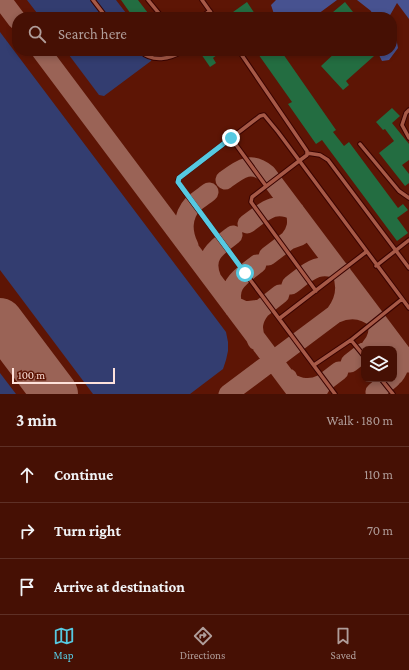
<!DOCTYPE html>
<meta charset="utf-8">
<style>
:root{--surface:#461004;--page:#501e13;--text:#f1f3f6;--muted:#b09d9a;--line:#5e3026;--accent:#56c9e1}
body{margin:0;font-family:"Crimson Pro",serif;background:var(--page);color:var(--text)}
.controls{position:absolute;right:12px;bottom:12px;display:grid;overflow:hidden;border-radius:8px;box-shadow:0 2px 6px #0003}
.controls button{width:36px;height:36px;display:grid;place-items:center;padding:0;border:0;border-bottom:1px solid var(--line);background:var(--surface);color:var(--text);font:20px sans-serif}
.scale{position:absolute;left:12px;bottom:10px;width:103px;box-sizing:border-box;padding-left:4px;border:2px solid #fee2db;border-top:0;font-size:11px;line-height:14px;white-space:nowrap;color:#fee2db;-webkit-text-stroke:3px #5d1505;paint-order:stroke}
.stop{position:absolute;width:12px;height:12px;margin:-9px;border:3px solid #56c9e1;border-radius:50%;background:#fff}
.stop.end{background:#56c9e1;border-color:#fff;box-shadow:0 1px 4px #0008}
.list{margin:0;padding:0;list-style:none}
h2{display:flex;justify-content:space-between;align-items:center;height:52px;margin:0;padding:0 16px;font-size:17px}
h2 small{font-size:13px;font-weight:400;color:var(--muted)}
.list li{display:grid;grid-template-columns:26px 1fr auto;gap:12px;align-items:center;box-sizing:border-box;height:56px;padding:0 16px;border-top:1px solid var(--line)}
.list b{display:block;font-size:15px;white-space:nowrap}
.list em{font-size:13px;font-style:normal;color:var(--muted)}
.icon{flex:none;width:22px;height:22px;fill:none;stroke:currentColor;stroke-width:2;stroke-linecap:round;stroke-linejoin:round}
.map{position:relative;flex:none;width:409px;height:394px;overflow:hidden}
.search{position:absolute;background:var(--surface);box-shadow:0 2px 6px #0003;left:12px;right:12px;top:12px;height:44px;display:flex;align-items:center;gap:10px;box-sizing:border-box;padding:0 14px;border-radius:16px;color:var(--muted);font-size:15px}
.sheet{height:220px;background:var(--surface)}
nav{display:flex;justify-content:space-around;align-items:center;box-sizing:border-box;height:56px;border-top:1px solid var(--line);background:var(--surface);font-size:11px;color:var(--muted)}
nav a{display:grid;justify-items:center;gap:2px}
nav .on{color:var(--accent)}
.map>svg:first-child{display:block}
.green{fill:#333d70}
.forest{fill:#475290}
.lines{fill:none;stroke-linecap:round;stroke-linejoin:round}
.taxiway{stroke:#9a6356;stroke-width:19}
.runway{stroke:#9a6356;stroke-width:46}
.building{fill:#236d41}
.lane-casing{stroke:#390300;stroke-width:5.5}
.lane{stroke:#a75947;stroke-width:3.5}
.route{stroke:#56c9e1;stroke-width:5}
</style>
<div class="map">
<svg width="409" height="394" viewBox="0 0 409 394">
<rect width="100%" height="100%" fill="#5d1505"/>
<path class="green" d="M 27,0 L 116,0 L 129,17 L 40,17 Z
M 0,32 L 226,332 L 228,342 L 228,351 L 226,360 L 223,369 L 190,394 L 93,394 L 0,270 Z
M 66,51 L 155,51 L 151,61 L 104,96 L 99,95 Z
M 0,373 L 16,394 L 0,394 Z"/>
<path class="forest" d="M 276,0 L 337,0 L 314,17 L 275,17 L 271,5 Z
M 357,0 L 409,0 L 409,19 L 397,3 L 389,17 L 373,17 L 371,11 Z
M 392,23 L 394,27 L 398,48 L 389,60 L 382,61 L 377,51 L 392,51 Z"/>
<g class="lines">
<path class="taxiway" d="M 2,0 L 17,20
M 41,51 L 298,394
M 225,180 C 240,169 251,160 267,174 L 409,363
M 247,224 C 264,212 274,200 295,211 C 298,222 297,231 289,240
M 189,246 C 182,232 182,216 193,204 C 198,200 204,196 209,192
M 268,256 L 289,240 L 300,236
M 212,279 C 202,256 217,247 233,235
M 291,285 C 308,272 319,260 341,271 C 348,287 345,301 335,314 C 350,307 364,308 377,320 C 379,331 378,339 370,348 L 382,345 L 398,349 C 401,360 401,367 394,376
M 232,305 L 245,311 L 261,309 C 253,319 251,329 257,341
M 234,309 C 225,285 240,277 257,264
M 261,309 L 280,294
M 350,363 L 364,352
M 288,378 L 289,382 C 300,388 310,390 322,384
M 375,392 L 391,379
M 228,394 L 335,314
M 316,394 L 322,384 L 339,371"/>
<path class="runway" d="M 0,321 L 55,394"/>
</g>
<path class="building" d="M 121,0 L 138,0 L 151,17 L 133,17 Z
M 247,2 L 257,17 L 226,17 Z
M 345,2 L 353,12 L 348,17 L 327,17 Z
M 199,51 L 215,51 L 218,54 L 213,58 L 216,63 L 210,67 Z
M 256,51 L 281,51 L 336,130 L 333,132 L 344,146 L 349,142 L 398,208 L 403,204 L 408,210 L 397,218 L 408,233 L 397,241 L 322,140 L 316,144 L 288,104 L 292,102 Z
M 337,51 L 369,51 L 374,56 L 346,81 L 349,85 L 343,90 L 321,66 Z
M 392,108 L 400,116 L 392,123 L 409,144 L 409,160 L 402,165 L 409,174 L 409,183 L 405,186 L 379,153 L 394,141 L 385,129 L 383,130 L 376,122 Z"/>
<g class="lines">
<defs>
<path id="lane" d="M 93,0 L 106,17
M 148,0 L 162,17
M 202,0 L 214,17
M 201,17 L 210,11
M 140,51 C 153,63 170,59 183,51
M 239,51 L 307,151 L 307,155 L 299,161 L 252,197 L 251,202 L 316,291
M 409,110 L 406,113 L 402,125 L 409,138
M 231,138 L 266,186
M 360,144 L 399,191 L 409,198
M 307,153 L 320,155 L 328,160 L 409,268
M 376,266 L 409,240
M 280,318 L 366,252
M 364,356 L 351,340 L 402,299
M 314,365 L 351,340
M 381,379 L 393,394
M 335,394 L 179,184 L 178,180 L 179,178 L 260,116 L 264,115 L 278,132 L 409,308"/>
</defs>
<use href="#lane" class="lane-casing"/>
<use href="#lane" class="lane"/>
</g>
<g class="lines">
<path class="route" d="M 231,138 L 179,178 L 178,182 L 245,273"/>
</g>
</svg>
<div class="controls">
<button><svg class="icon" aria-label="layers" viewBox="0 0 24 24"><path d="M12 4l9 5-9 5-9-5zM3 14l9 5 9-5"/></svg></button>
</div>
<div class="scale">100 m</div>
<div class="stop" style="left:245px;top:273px"></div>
<div class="stop end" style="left:231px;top:138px"></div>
<div class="search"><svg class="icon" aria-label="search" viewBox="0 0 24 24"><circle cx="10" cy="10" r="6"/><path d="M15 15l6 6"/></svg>Search here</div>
</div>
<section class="sheet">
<h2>3 min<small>Walk · 180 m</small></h2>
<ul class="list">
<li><svg class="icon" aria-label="ahead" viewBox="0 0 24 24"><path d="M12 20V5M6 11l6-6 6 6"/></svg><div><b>Continue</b></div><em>110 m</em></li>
<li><svg class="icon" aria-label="right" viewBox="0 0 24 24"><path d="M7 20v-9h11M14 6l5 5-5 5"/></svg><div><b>Turn right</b></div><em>70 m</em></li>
<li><svg class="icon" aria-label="arrive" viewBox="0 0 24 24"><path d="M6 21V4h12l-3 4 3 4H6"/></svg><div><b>Arrive at destination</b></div></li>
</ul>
</section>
<nav>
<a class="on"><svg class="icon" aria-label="map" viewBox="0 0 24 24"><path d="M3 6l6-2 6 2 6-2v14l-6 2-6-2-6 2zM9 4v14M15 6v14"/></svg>Map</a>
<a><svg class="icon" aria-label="directions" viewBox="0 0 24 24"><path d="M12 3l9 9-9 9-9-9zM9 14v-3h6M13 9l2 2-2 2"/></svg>Directions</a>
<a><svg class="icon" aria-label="saved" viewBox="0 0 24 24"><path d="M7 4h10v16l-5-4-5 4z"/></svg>Saved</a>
</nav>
